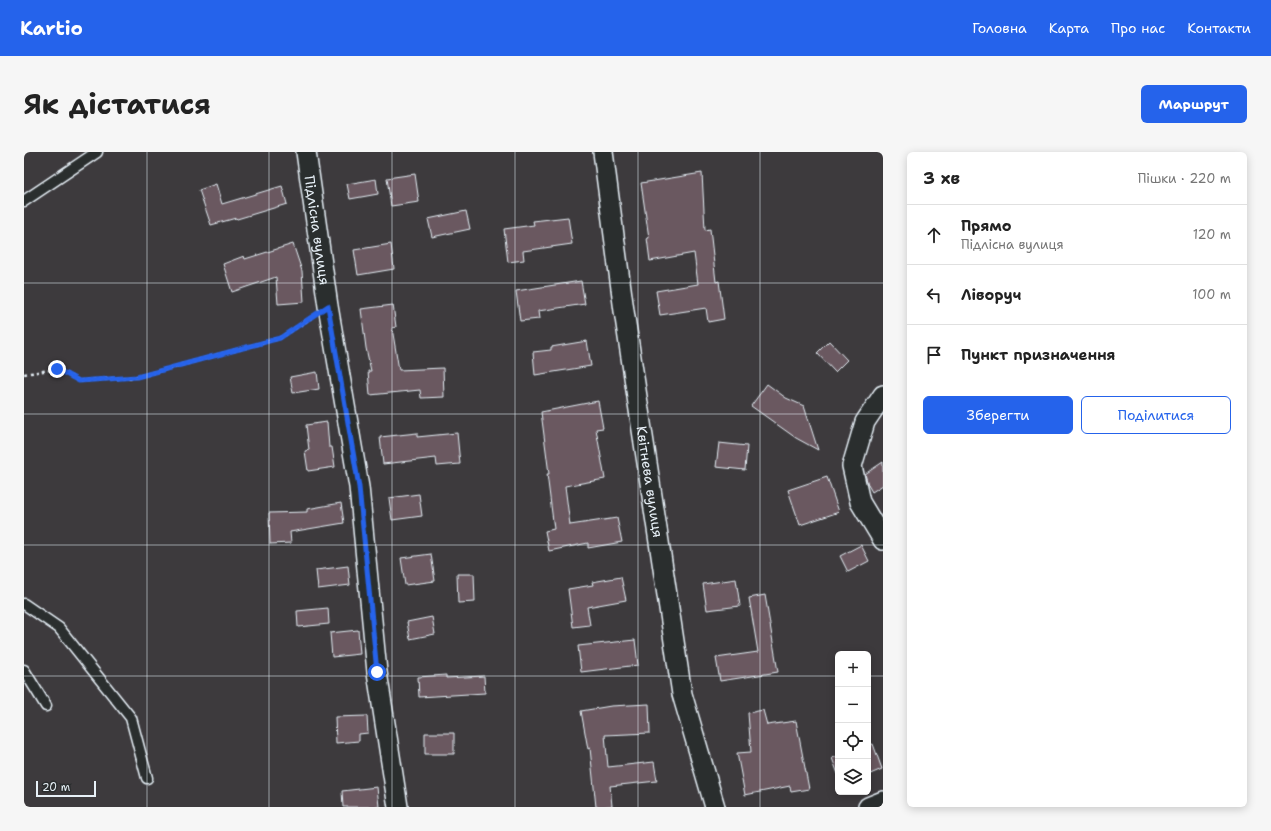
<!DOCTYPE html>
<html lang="uk">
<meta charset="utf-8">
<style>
:root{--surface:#fff;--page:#f6f6f6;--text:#222;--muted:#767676;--line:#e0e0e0;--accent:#2563eb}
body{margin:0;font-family:"Shantell Sans",sans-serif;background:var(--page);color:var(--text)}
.controls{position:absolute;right:12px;bottom:12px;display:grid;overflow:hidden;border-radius:6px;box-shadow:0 2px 10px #0003}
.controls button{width:36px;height:36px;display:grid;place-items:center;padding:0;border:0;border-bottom:1px solid var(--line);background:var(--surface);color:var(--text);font:20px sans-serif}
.scale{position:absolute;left:12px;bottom:10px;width:60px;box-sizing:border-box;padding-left:4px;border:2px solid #e8f1f8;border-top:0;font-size:11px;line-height:14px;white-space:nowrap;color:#e8f1f8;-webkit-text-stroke:3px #2a2d2e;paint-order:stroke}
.stop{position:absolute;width:12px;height:12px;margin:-9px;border:3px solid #2563eb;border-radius:50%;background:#fff}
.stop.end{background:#2563eb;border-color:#fff;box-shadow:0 1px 4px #0008}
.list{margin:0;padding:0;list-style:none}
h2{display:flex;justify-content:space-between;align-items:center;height:52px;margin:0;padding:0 16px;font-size:17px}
h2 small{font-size:13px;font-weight:400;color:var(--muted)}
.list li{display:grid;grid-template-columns:26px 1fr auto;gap:12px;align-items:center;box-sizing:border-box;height:60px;padding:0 16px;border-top:1px solid var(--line)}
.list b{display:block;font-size:15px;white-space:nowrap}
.list p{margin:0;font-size:13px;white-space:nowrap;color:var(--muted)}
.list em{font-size:13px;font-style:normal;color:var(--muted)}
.actions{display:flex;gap:8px;padding:12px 16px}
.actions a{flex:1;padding:9px 0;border:1px solid var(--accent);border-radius:6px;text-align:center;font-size:14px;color:var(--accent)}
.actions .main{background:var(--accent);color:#fff}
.icon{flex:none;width:22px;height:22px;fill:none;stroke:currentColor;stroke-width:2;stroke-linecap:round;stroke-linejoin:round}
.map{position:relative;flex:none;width:859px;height:655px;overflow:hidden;border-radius:6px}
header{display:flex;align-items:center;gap:24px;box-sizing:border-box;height:56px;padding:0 20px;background:var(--accent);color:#fff}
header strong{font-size:19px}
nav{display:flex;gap:22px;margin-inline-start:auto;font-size:14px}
.intro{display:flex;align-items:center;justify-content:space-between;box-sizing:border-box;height:96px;padding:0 24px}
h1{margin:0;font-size:28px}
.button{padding:10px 18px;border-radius:6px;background:var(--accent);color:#fff;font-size:14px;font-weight:700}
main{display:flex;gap:24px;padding:0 24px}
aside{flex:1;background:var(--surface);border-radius:6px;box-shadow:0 2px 10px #0003}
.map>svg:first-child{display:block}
.building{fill:#6a5961;stroke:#e8f1f8}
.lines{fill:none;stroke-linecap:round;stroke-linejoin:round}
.lane-casing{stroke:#e8f1f8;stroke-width:13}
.street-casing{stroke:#e8f1f8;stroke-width:22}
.path{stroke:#e8f1f8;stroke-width:2.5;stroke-dasharray:3 3;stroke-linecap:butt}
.lane{stroke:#2a2d2e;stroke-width:10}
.street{stroke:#2a2d2e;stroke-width:19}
.route{stroke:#2563eb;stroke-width:5}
.grid{fill:none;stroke:#e8f1f8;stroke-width:1;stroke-opacity:0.55}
.labels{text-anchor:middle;stroke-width:3;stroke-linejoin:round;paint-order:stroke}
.street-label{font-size:14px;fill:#e8f1f8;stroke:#2a2d2e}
</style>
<header>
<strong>Kartio</strong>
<nav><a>Головна</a><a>Карта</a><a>Про нас</a><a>Контакти</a></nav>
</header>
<div class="intro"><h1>Як дістатися</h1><a class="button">Маршрут</a></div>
<main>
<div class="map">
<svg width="859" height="655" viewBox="0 0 859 655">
<rect width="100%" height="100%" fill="#3d3a3d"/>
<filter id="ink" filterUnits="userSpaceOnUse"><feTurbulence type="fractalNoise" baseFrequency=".025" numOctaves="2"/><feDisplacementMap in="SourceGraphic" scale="8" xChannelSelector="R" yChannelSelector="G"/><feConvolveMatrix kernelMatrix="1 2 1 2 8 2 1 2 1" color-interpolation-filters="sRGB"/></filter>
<g filter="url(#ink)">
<path class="building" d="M 678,21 L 681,78 L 686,77 L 692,130 L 695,129 L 700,167 L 684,170 L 682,156 L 636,163 L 632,139 L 674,132 L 670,101 L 626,109 L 623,86 L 625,86 L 617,31 Z
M 391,22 L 395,50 L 367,54 L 363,26 Z
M 352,27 L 354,42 L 326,47 L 323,32 Z
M 192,32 L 198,52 L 258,34 L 263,52 L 213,67 L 212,66 L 187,73 L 175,38 Z
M 442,59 L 446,77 L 408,85 L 404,67 Z
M 544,65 L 548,92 L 499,99 L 500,108 L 484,110 L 480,77 L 510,73 L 509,69 Z
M 269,92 L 278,119 L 280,150 L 254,152 L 252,125 L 208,140 L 199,112 L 220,104 L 221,107 Z
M 367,92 L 370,117 L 334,123 L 330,98 Z
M 557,129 L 561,152 L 514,159 L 515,167 L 496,169 L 492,139 Z
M 369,153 L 372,175 L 368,176 L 375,218 L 419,216 L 420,245 L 397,246 L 396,238 L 346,243 L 344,219 L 347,219 L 342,196 L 337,157 Z
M 563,189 L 567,214 L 511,223 L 509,200 L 527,198 L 527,195 Z
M 805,189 L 823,208 L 811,220 L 793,201 Z
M 293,220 L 295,237 L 269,241 L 266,225 Z
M 743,232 L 762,246 L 780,254 L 794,298 L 772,286 L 727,254 Z
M 574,249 L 579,276 L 572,277 L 581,327 L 541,334 L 546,373 L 593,366 L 598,390 L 564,396 L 564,391 L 525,399 L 521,379 L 530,377 L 523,322 L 525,322 L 517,260 Z
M 303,270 L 305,295 L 308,295 L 311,315 L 284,319 L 281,299 L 285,298 L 282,273 Z
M 393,281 L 393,285 L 433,281 L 436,312 L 413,314 L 412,306 L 359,312 L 356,285 Z
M 695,291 L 723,294 L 721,318 L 692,315 Z
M 859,310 L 859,333 L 848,340 L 844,333 L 841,322 Z
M 803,325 L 815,360 L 776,373 L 764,338 Z
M 395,342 L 398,364 L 368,368 L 365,346 Z
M 317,351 L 320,371 L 266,380 L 267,391 L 246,392 L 245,361 L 283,360 L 283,357 Z
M 837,393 L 845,409 L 824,420 L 816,404 Z
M 407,402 L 411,429 L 381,433 L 377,406 Z
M 324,414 L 326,433 L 294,437 L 292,418 Z
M 433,422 L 450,422 L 451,450 L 434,451 Z
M 597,425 L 602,448 L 563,455 L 566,473 L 549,475 L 544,437 L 569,433 L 568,430 Z
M 712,427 L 716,454 L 683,458 L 679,432 Z
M 741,443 L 754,520 L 696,529 L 692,506 L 734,500 L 725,446 Z
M 304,456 L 305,472 L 274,475 L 273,459 Z
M 408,465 L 411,482 L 386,487 L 383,470 Z
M 334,478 L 336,502 L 308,505 L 306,481 Z
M 611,488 L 614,513 L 557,520 L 554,494 Z
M 422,523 L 422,526 L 460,524 L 461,541 L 395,545 L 394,525 Z
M 625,552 L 626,581 L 581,583 L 584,615 L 630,610 L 633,629 L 586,634 L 588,654 L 572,655 L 566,596 L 564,597 L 557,559 L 587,554 Z
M 739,558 L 743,573 L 772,569 L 785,637 L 767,640 L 766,634 L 721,643 L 713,601 L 727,600 L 724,561 Z
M 343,564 L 344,581 L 335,582 L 335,589 L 312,591 L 311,565 Z
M 401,581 L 430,581 L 430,602 L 401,602 Z
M 849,592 L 858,617 L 844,623 L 844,593 Z
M 814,604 L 814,622 L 808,606 Z
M 353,635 L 355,655 L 319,655 L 318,639 Z"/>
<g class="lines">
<defs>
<path id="lane" d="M 0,49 L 73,0
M 0,452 L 35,476 L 107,566 L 123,626
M 0,518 L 22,554"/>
<g id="street">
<path id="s1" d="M 282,0 L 304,154 L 335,335 L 353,520 L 374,655"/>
<path id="s2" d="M 579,0 L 600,159 L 658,542 L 691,655"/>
<path d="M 859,243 L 841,270 L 828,314 L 836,350 L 859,388"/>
<path d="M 844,655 L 859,649"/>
</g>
</defs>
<use href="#lane" class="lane-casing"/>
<use href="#street" class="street-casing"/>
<path class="path" d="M 0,222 L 33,217 L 55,229 L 113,225 L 256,186 L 287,166"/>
<use href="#lane" class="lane"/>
<use href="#street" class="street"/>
</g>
</g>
<g class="lines" filter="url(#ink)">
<path class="route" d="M 33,217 L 55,229 L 113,225 L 256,186 L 304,154 L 335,335 L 353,520"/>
</g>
<path class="grid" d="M 123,0 L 123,655M 245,0 L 245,655M 368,0 L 368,655M 491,0 L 491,655M 614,0 L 614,655M 736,0 L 736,655M 0,131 L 859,131M 0,262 L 859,262M 0,393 L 859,393M 0,524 L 814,524M 844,524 L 859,524"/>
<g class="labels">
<g class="street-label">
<text dy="5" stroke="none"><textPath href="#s1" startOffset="79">Підлісна вулиця</textPath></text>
<text dy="5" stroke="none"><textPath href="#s2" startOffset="333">Квітнева вулиця</textPath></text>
</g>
</g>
</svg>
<div class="controls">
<button>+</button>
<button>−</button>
<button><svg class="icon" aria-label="locate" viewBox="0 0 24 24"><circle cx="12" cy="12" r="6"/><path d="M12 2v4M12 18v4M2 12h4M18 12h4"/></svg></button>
<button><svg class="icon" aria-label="layers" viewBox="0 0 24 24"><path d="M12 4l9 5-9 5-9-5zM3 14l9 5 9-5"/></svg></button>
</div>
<div class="scale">20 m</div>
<div class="stop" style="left:353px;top:520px"></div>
<div class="stop end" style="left:33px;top:217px"></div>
</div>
<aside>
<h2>3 хв<small>Пішки · 220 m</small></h2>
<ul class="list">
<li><svg class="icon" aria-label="ahead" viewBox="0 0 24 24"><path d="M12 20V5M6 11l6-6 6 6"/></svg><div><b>Прямо</b><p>Підлісна вулиця</p></div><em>120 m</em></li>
<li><svg class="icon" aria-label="left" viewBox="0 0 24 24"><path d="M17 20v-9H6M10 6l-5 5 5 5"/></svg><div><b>Ліворуч</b></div><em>100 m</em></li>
<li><svg class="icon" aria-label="arrive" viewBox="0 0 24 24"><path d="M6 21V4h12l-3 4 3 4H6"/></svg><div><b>Пункт призначення</b></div></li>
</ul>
<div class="actions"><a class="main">Зберегти</a><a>Поділитися</a></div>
</aside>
</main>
